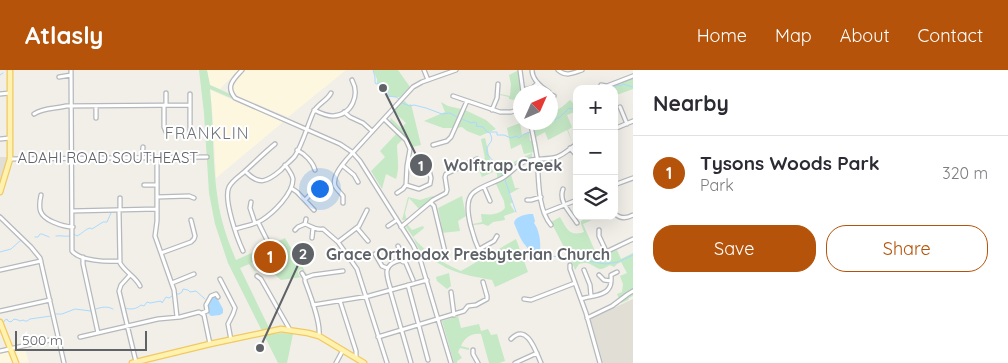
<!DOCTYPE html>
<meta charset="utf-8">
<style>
:root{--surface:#fff;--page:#f7f7f7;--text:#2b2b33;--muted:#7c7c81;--line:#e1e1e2;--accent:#b45309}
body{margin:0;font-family:Quicksand,sans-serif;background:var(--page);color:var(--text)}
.controls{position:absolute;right:15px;top:15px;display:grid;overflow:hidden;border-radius:10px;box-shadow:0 5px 20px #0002}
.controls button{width:45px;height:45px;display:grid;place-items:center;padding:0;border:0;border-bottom:1px solid var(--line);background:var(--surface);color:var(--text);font:25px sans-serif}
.compass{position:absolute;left:513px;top:15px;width:45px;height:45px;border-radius:50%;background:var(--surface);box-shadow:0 5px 20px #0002;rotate:45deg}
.scale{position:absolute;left:15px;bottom:12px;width:132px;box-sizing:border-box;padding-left:5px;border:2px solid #5f6368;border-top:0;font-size:14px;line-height:18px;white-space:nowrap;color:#5f6368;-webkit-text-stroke:4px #fff;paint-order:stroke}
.you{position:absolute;left:319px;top:118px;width:18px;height:18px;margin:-12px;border:4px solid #fff;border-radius:50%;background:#1a73e8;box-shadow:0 0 0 8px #1a73e833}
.badge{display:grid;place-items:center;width:32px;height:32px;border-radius:50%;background:var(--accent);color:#fff;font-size:16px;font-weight:700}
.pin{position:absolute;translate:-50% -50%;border:2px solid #fff;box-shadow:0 1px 5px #0006}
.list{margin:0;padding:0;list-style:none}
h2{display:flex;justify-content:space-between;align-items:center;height:65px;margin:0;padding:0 20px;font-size:21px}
h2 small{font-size:16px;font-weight:400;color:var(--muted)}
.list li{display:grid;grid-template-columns:32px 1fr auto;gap:15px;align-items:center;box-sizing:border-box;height:75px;padding:0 20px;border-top:1px solid var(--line)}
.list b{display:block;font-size:19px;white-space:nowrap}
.list p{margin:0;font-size:16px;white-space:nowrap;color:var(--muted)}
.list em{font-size:16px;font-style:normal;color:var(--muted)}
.actions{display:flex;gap:10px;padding:15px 20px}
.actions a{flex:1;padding:11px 0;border:1px solid var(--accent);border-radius:20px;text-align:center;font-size:18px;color:var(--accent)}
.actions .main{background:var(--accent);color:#fff}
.icon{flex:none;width:28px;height:28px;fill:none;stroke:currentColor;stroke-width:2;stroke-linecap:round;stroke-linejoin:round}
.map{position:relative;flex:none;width:633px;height:293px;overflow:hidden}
header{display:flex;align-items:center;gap:30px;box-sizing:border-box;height:70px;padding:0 25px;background:var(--accent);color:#fff}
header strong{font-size:24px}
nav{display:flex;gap:28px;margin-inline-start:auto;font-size:18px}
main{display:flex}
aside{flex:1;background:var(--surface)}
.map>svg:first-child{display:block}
.commercial{fill:#fef7e0}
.education{fill:#e1ded6}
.green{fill:#c5e8c5}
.water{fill:#aadaff}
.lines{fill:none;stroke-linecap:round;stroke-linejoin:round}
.stream{stroke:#aadaff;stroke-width:1}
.minor-casing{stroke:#b5b8bc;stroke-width:5.5}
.major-casing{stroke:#f2c960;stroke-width:7}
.minor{stroke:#fff;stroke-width:3}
.major{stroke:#fff2af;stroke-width:4.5}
.labels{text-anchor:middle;stroke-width:4;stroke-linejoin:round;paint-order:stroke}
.street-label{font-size:15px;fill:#5f6368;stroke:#fff}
.neighbourhood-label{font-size:16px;letter-spacing:1px;fill:#70757a;stroke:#fff}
.leader{fill:none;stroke:#5f6368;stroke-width:2}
.callout-dot{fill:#5f6368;stroke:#fff;stroke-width:2}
.mark-label{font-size:15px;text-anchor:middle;font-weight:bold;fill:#fff}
.callout-label{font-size:16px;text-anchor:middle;font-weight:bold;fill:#5f6368;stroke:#fff;stroke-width:4;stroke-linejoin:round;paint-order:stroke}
</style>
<header>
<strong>Atlasly</strong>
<nav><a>Home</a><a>Map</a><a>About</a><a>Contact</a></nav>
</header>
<main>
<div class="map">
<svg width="633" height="293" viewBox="0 0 633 293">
<rect width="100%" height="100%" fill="#f1efe8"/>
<path class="commercial" d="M 207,0 L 238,0 L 220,19 L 210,15 Z
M 244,0 L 346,0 L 288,47 L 238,26 L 234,22 L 232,16 L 234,10 Z
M 210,20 L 283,52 L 216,108 L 213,49 Z
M 25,279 L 29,293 L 19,293 L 14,282 Z
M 9,282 L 14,293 L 0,293 L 0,283 Z"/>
<path class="education" d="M 0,87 L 9,87 L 0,115 Z
M 633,229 L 633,293 L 603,293 L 590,249 Z"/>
<path class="green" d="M 199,0 L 207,0 L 210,15 L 286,49 L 284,51 L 210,19 C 214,56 212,94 218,131 C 221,152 228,171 236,190 L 285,168 L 308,206 L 306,206 L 305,201 L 301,199 L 298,201 L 298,203 L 299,206 L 302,207 L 281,210 L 258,189 L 251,193 L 256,201 L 255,201 L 249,194 L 240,198 L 272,264 L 282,263 L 293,264 L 287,293 L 278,293 L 228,193 L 215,154 L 209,123 L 204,43 Z
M 373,0 L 398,0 L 410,17 L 399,28 L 399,27 L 389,27 L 388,21 L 383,19 L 385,16 L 382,13 L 383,12 L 381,12 L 377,14 L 377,9 Z
M 519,0 L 522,22 L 520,22 L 520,29 L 514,30 L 509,29 L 509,27 L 500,25 L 500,24 L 510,26 L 511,14 L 509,5 Z
M 633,8 L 633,19 L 614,26 L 614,19 L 604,19 Z
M 403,30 L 409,35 L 411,34 L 421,75 L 412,77 L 407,68 L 390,51 L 391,48 L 401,58 L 406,53 L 393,41 Z
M 570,30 L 573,33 L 577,30 L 577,41 L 567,45 L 572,57 L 568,60 L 573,74 L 567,60 L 548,70 L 545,62 L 536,67 L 533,53 L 550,52 L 551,36 L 553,42 L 562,37 Z
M 441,32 L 448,36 L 461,39 L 453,58 L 443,58 L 424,51 L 445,42 Z
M 465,40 L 486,50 L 496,59 L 480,66 L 467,61 L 462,57 L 457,58 Z
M 520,53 L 522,65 L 529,62 L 530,71 L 532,70 L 534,82 L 524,84 L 521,74 L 511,79 L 507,58 Z
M 397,63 L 403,69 L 397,75 C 397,86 400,97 396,109 L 386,104 L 382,119 L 371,101 L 385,87 L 380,81 Z
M 485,68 L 493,102 L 482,107 L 476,92 L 485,88 L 481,69 Z
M 532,83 L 532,88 L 519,93 L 506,104 L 497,108 L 497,104 L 495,101 Z
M 511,105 L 515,118 L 520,118 L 509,124 L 513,132 L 510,134 L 515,142 L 504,146 L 505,150 L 493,152 L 488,156 L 483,154 L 473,155 L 473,154 L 482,152 L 481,144 C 490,145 499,145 505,138 L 504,131 L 496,114 Z
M 433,126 L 433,128 L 420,140 L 409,128 L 405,143 L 406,148 L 408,149 L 404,150 L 402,150 L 408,127 L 420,130 Z
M 462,126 L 466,146 L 458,151 L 460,161 L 441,163 L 440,160 L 442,158 L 438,138 Z
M 591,146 L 593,146 L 594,149 L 583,154 L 595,181 L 565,179 L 551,152 L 560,147 C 567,159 569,167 584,162 L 581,154 L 581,151 Z
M 407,154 L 412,160 L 423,156 L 424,158 L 413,167 C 426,183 442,193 461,201 L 516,169 L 528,202 L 495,217 L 492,210 C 477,207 462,205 449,199 C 440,195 433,188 423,188 L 413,167 L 406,157 Z
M 617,180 L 621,189 L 633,183 L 633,226 L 629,228 L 628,230 L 621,233 L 617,224 L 622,222 L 623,214 L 620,206 L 627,203 L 621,192 L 617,194 L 614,197 L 610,195 C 608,196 605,198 602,199 C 594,200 593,190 579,194 L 575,200 L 571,189 L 573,185 L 600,187 Z
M 449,203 L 451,216 L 447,219 L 437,211 L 436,207 Z
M 458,246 L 461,258 L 479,254 L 481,261 L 488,259 L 491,265 L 497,264 L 505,291 L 499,293 L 489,293 L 481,264 C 472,263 465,267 461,276 L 469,278 L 469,280 L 460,278 L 458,282 L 462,288 L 457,291 L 457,293 L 454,293 L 442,251 Z"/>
<path class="water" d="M 529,144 L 533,144 L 535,151 L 534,153 C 539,160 541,171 540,180 L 546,185 L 565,187 L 549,187 L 539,184 L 535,191 L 537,183 C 524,180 519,165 514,153 C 515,147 523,145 529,144 Z
M 215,225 L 216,226 L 223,239 L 223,243 L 220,245 L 211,246 L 208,243 L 207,235 L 213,226 Z"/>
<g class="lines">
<path class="stream" d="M 373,0 L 375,7 L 375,13 L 376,14 L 383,12 L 384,15 L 383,18 L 386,21 L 388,21 L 388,26 L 396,27 L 399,29
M 0,5 L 3,3
M 610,19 L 611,18 L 615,18 L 616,16 L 619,15 L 621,16 L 623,14 L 633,17
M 402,33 L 410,36 L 414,35 L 426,38 L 442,44 L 450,43 L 457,47
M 462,49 L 471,53 L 475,52 L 477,53 L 476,56 L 483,57 L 487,62 L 490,63 C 494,72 490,71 487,78 C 487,80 487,82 487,84 L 495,93 L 503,106
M 550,52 L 560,47 L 569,38 L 572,39 L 574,37 L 577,37
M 535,59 L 538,54 L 546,55 L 550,53
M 490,62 L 497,62 L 497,65 L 504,65 L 511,68 L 516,66 L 519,68 L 524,64 L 530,62
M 505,110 L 516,142
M 74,164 L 77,166 C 82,164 85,159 90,158 L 92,159 L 103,152 L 107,152 L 111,143
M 56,166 C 61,165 65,167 70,166
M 35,167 L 38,167 L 40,164 L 42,164 L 49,167
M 0,182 L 11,179 L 21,170
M 566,187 L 605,194 L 618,192 L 633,185
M 177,224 L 179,224 L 182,222 L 183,219 L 188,220 L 190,222 L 196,221 L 205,229
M 125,238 C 130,240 137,239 141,235 L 144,236 L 147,232 L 150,233 L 161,231 L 162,233 L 166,227 L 169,228 L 172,226
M 96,239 C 102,237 107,236 113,239
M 56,244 L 62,244 L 75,239 L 91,241
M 3,253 L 5,250 L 7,249 L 8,251 L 11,252 L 14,249 L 18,250 L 20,251 L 23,250 L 25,251 L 27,251 L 30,249 L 51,246"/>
<defs>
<path id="minor" d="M 71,0 L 72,181 C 80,191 107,192 120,191
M 242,0 C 234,9 225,16 235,28 L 340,74 L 352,82 L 360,91 L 413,175 L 420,189 L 451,293
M 424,0 L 428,10
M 520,0 L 523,22
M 532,0 C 532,10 541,17 549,22
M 558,0 C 566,7 573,3 582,0
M 59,7 L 71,5
M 601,15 L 607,16 L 633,6
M 523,20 L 532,18 L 538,13
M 0,24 L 10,23
M 190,24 L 190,61
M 550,24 L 554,26
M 453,26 L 500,42 L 511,42 L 520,39
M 164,35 L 164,57 L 166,62
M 166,35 L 166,23
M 96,36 L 96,48
M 620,37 L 627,54
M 314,40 C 320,43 327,46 333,46 C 352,45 360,25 352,10
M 492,40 L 497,28 L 498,14
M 344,42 L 350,47 L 363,53 L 372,61
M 34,44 C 44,37 55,39 66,36 L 190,35
M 384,49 L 406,70 L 410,79 L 407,96 L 406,115 L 403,119 L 397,123
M 530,52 C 533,64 535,75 537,87 C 539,108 537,138 551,155
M 614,59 L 633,51
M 0,69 L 10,68
M 433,75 L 447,71 L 451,67 L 467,31
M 570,78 L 577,86
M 297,80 C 305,84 313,92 315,100
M 142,88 L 143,77
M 157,88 L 157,151 L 155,166 L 174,220 L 177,247
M 10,89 L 207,87
M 342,95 L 354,105 L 358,112
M 245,101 C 259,116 267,112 281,100 C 285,95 291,91 295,86 C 303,73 307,57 313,43 C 317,34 327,31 331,23
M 144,115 L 157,115
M 406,115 L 419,119 L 430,114 L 431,108 L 428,96
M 614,115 L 633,108
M 484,117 L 490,131
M 291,118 L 297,122 L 314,140
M 563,119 C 558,132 571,143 577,153
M 41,125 C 38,139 39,146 53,152 C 60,155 65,157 73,157
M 157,127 L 189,126 L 194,128
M 120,128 L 120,140
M 305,130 L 313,122
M 527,130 L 531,130 L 541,127
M 251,132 L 250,138 L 255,153
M 343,133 L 343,126 C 341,123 337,120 335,116 C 332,107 341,96 347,89 L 413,17 L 422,12 L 456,0
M 431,133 L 434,136 L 445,182
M 119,140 L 120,193 C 125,202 136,207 140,216
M 72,141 L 157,139
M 544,143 L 577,130
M 614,143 C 620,149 626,149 633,145
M 0,147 L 31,177 L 40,188 L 64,293
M 258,152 L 268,172
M 305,154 L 306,149
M 388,156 L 397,150
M 401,157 L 433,130 L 446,123 L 447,120 L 445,107 L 446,104 L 477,89
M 357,158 L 368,171
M 235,159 C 244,156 254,155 262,150 C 273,143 293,124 293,109 C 292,104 289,100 285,95
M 295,160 L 298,157 L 305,154 C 311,156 316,161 323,159 L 338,172 L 357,199 L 387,293
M 599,160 L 599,166 L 606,181
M 312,168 L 313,158
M 338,172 L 359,156 L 367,140
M 398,176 L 403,186
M 478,180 L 494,171 L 497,166
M 243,181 C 237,168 223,129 229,117 C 232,111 238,107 243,103 C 254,93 264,83 275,74
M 161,183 L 191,172 L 194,169 L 195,166 L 191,150
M 375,184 L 382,196 L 387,198
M 595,184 L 608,181 L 633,169
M401 189a3 3 0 1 1 6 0a3 3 0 1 1-6 0Z
M 83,187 L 83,194 L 98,263
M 483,189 C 476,175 460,135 473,123 C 482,115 495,113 504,107 C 512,102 517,94 526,91 C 536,88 547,90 557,87 C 565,84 570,78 577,74
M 405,191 L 413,210
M 570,195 L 570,199 L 586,243 L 600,293
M 0,200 L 41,191
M 584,200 L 590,215 L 591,226
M 302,203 L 305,208 L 305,211 C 310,225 321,252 319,266
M 130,205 L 121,215 L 119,221 L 136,292
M 599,205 L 604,210 L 611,211
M 257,206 L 261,209 L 290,260
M 305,208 L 313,205 L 343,201
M 220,209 L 235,238 L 233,244 L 228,254 L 231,270
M 172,213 L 194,204
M 408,215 L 428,290
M 390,220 L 411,293
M 391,220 C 386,205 382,194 401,190
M 451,222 L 454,245
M 524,229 L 531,230 L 575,213
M 581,229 C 589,226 605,226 609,218 C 612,214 611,209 611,205 L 617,202
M 340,231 L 356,281 L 356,288
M 313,235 L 369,226 L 427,210
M 0,241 L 50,230
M 202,243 L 207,241 L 206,235 L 211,226 L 216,224 L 218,227
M 587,248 L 612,236 L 628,224 L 633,221
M 80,267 L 158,249 L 180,247 L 199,242 L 204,245 L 210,274
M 378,267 L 464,241 L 468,236 L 476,235 L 487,229 L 487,226 L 483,212
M 511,269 C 527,252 536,282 541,293
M 473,280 L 473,284 L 478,293
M 0,281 L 50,270
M 336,293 L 343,280
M 515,293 L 537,283"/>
<path id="major" d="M 0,122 L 10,89 L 10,0
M 0,252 L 16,293
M 132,293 L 210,274 L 281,259 L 308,263 L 319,266 L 364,293"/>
</defs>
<use href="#minor" class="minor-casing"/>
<use href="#major" class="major-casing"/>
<use href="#minor" class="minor"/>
<use href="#major" class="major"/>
</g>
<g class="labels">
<g class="street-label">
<text x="108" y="93">ADAHI ROAD SOUTHEAST</text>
</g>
<g class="neighbourhood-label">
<text x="207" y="69">FRANKLIN</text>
</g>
</g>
<path class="leader" d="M383 18L421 95M260 278L303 184"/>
<g class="callout-dot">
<circle cx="383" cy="18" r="5"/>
<circle cx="260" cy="278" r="5"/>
<circle cx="421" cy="95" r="12"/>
<circle cx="303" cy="184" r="12"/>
</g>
<g class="mark-label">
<text x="421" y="101">1</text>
<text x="303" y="189">2</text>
</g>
<g class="callout-label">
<text x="503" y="101">Wolftrap Creek</text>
<text x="468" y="190">Grace Orthodox Presbyterian Church</text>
</g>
</svg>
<div class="controls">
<button>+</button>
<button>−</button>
<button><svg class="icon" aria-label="layers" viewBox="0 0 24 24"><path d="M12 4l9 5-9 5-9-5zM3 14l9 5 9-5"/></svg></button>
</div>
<svg class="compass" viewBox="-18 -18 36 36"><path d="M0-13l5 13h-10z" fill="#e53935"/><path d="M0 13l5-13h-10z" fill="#7c7c81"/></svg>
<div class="scale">500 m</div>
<div class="you"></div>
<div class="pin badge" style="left:270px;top:187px">1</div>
</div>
<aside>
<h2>Nearby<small></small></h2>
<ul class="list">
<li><span class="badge">1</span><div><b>Tysons Woods Park</b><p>Park</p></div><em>320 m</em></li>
</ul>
<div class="actions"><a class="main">Save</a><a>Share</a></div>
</aside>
</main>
